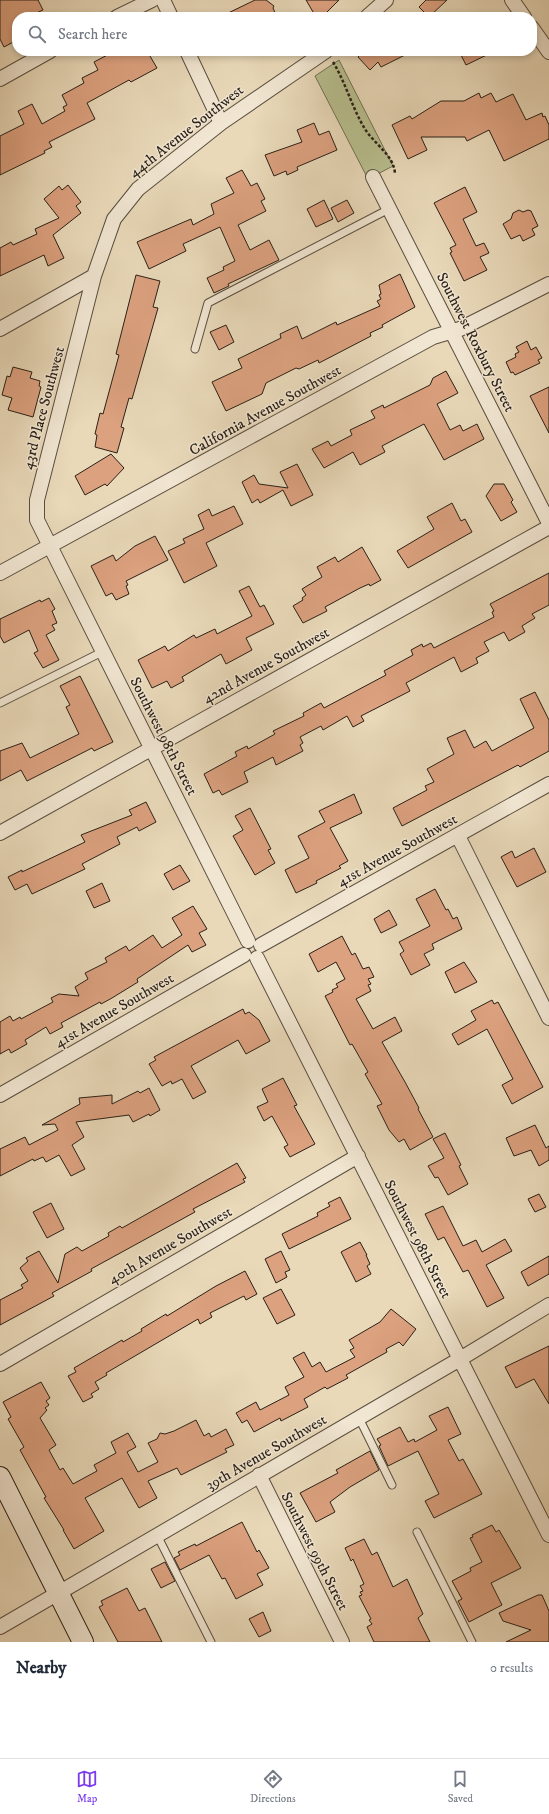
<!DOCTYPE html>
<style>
:root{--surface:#fff;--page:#f6f6f7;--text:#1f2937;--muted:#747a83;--line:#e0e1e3;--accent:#7c3aed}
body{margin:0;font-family:"IM FELL DW Pica",serif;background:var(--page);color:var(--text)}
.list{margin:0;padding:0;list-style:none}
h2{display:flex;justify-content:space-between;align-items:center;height:52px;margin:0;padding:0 16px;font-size:17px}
h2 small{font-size:13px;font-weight:400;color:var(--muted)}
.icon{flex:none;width:22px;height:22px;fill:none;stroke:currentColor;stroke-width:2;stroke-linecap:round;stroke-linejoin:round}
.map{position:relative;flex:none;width:549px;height:1642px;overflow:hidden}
.search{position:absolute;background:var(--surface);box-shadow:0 2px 6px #0003;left:12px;right:12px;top:12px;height:44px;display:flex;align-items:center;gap:10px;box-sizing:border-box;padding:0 14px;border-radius:16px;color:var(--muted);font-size:15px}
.sheet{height:116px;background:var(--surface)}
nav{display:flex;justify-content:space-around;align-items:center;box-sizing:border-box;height:56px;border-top:1px solid var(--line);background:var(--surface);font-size:11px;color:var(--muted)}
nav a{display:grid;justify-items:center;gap:2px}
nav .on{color:var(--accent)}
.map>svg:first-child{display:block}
.green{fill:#b8bf8f;stroke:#707053}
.building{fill:#dca17f;stroke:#292017}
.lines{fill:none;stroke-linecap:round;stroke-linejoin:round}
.lane-casing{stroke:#594e40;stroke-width:9}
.street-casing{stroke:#594e40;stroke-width:16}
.secondary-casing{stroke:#292017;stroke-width:22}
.path{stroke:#292017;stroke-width:2.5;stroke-dasharray:3 2;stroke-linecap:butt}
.lane{stroke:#f1e6d2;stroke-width:7}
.street{stroke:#f1e6d2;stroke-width:14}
.secondary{stroke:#f1e6d2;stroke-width:20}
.labels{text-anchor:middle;stroke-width:3;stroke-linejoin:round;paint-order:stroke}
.street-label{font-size:15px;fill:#292017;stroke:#f1e6d2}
</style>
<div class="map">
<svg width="549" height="1642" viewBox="0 0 549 1642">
<rect width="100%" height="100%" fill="#e9d9b9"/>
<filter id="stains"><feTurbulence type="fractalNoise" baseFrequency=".005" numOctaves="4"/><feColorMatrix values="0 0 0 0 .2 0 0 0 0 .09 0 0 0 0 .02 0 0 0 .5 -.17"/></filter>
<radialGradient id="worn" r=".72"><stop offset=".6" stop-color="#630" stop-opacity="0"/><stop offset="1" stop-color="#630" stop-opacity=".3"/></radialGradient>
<path class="green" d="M 339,60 L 393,166 L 368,179 L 315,76 Z"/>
<path class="building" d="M 0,0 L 38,0 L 43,10 L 34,14 L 35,17 L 17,17 L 17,40 L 4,47 L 0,39 Z
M 255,0 L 266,0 L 274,6 L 273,8 L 277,17 L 220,17 Z
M 306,0 L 339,0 L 327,12 L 329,17 L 316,17 Z
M 426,0 L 447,0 L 429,17 L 419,7 Z
M 115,51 L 147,51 L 157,68 L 131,82 L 129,80 L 87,103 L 95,119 L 49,142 L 52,147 L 44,151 L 45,153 L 0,175 L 0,136 L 24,124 L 18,111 L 32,104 L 42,124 L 65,111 L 63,107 L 67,105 L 62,95 L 84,83 L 82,78 L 98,70 L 94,62 Z
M 364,51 L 413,51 L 381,67 L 378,62 L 370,70 L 358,57 Z
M 468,51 L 495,51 L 466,65 L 461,55 Z
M 479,93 L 481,98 L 491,93 L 496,102 L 513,94 L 526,120 L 542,113 L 543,117 L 545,116 L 549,125 L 549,139 L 504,161 L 489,130 L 467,141 L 465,137 L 421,137 L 427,150 L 408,159 L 392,125 L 410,116 L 412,119 L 441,101 L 464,101 Z
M 314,123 L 319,135 L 329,131 L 337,150 L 297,167 L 298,170 L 287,175 L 286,171 L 274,176 L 265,155 L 302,142 L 297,130 Z
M 242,170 L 251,186 L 257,183 L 265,199 L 261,201 L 266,211 L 238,225 L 250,250 L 269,240 L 279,260 L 228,284 L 229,286 L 214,293 L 207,278 L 224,270 L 223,267 L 235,261 L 220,227 L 183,244 L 186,251 L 149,269 L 137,242 L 191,219 L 193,225 L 214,214 L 211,204 L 234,193 L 226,178 Z
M 68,185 L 81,202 L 76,206 L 81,213 L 53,235 L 64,258 L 48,266 L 44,255 L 0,276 L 0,248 L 11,242 L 13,245 L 37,234 L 35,229 L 59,218 L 44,199 L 59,186 L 62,190 Z
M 465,187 L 477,212 L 463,219 L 476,246 L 484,243 L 489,253 L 480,257 L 487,270 L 464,281 L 450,253 L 452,252 L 450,248 L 456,245 L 434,203 Z
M 324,200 L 333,219 L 316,227 L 307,209 Z
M 347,200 L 354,213 L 338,222 L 331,208 Z
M 519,210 L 523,212 L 528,210 L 531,211 L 538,226 L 532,229 L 535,235 L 523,241 L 520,235 L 511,239 L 503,224 L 511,219 L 513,213 Z
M 400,274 L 415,307 L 382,325 L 383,327 L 370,333 L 371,336 L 319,363 L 318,360 L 299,369 L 296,368 L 266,383 L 262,394 L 226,411 L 212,382 L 242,368 L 238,359 L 281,338 L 280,334 L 297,326 L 302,339 L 336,322 L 337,325 L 380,306 L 377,301 L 381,299 L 379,295 L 381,294 L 379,285 Z
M 136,275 L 160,281 L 153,307 L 158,308 L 132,399 L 129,398 L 121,427 L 124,428 L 117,453 L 95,447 L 97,435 L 95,434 L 100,413 L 103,414 L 119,355 L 116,354 Z
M 226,325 L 234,342 L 219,350 L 210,332 Z
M 527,341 L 531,350 L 536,347 L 542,358 L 538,360 L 540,363 L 515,375 L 513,372 L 511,373 L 506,362 L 516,357 L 515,354 L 519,352 L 516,347 Z
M 13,367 L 32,372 L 30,378 L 40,381 L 39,386 L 41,387 L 33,417 L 8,410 L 12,398 L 2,395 L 7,376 L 10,377 Z
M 446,371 L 458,393 L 437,404 L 450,430 L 460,425 L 463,431 L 477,424 L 484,439 L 444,460 L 424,424 L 382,446 L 385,452 L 360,465 L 353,452 L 324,468 L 312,449 L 328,441 L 331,446 L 352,435 L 350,430 L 375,418 L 371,411 L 383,405 L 384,408 L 430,385 L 433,378 Z
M 549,387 L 549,433 L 530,396 Z
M 111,454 L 124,468 L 107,486 L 105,484 L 85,495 L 75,476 Z
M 297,464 L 313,495 L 291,506 L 283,490 L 260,503 L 258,499 L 252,503 L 242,482 L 254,475 L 259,484 L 288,488 L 280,472 Z
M 494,484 L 504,484 L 513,500 L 511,502 L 517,512 L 501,521 L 486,496 Z
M 452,503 L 461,521 L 465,519 L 472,532 L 408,568 L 397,551 L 434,529 L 427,517 Z
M 234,506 L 243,524 L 206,543 L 217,566 L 184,583 L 168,551 L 185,543 L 183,539 L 204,529 L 198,515 L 209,509 L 212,516 Z
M 155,536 L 168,560 L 126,581 L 128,585 L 126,586 L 129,594 L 116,600 L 112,593 L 106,596 L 91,566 L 113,555 L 116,561 L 135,546 Z
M 362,547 L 381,580 L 370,586 L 369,584 L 360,588 L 325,607 L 327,611 L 303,623 L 293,606 L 303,600 L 302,598 L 306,595 L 302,589 L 322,577 L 317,567 L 335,557 L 338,562 Z
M 549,573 L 549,605 L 532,614 L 535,618 L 522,626 L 525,632 L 509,641 L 504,632 L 484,642 L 489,651 L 476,658 L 478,663 L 461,672 L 454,657 L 406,683 L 410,691 L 361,716 L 364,721 L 353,727 L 347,716 L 323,730 L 321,726 L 300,737 L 303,743 L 300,745 L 303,751 L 276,765 L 273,757 L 244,772 L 248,782 L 222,795 L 219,790 L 213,793 L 204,774 L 237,756 L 235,752 L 247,746 L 248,749 L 275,734 L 273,731 L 304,716 L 303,713 L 321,703 L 324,708 L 386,675 L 384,671 L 413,655 L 411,650 L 422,644 L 423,647 L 431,643 L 434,648 L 494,617 L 492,612 L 494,611 L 490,604 Z
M 249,586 L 260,607 L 264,605 L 274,624 L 246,638 L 252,650 L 226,664 L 221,654 L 182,677 L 184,681 L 171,688 L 167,681 L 152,688 L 138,660 L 165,646 L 168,651 L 194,635 L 196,638 L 215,629 L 217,634 L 252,616 L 239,591 Z
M 49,598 L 55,609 L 52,611 L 57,623 L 52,625 L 55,630 L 46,635 L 59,660 L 43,668 L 34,653 L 38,651 L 29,630 L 4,643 L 0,636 L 0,619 L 40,600 L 41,602 Z
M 80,676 L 113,742 L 94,751 L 92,748 L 27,781 L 21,770 L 0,781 L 0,751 L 22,743 L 30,758 L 79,734 L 66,707 L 70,705 L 60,686 Z
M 535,692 L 549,720 L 549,751 L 520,767 L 518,765 L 402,826 L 393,808 L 427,790 L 425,786 L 434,782 L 427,769 L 454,754 L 447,738 L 465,730 L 474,748 L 486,741 L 492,751 L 534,728 L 520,699 Z
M 354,794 L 362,813 L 330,828 L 348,861 L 339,866 L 341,868 L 316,881 L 317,883 L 296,893 L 285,870 L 309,858 L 298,836 L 325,822 L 319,811 Z
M 146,802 L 156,822 L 139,831 L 137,827 L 117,837 L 120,844 L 82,864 L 85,869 L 32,894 L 27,884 L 15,890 L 8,877 L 22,870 L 22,872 L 85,842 L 81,835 L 132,815 L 129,810 Z
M 250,808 L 271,849 L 268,850 L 275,863 L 255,875 L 233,836 L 243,830 L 235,816 Z
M 534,848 L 546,872 L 517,887 L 501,857 L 512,851 L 515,858 Z
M 180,865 L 190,881 L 173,890 L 164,874 Z
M 102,883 L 110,901 L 94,908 L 86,891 Z
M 435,889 L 446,910 L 448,909 L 453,919 L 457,917 L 462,929 L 432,944 L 434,949 L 424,954 L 430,965 L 411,975 L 400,954 L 404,951 L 399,942 L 430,926 L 416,899 Z
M 193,906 L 207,929 L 199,933 L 206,945 L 192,952 L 188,945 L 137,979 L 138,982 L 112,998 L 101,1004 L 100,1002 L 61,1023 L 63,1027 L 50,1034 L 46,1027 L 25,1040 L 27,1044 L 11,1053 L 9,1049 L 0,1054 L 0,1022 L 10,1016 L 13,1021 L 20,1017 L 21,1019 L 53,1002 L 51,998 L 59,994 L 79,996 L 75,987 L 88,979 L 85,973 L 107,962 L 105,958 L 126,946 L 129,951 L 153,935 L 162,948 L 182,935 L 172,918 Z
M 389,910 L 397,925 L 381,933 L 374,919 Z
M 342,936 L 352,955 L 355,953 L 363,969 L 369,967 L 374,977 L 368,979 L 371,984 L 368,985 L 371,991 L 356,999 L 373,1029 L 395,1017 L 402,1031 L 382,1042 L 405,1082 L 419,1108 L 418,1109 L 433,1137 L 410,1150 L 404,1139 L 399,1142 L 389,1130 L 377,1106 L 382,1104 L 365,1074 L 368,1072 L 352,1044 L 350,1045 L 325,996 L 333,992 L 332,990 L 338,987 L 336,984 L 345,979 L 336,962 L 318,972 L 309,954 Z
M 464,962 L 477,982 L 455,993 L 445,972 Z
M 492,1000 L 494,1004 L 498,1002 L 543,1087 L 512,1104 L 502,1085 L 513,1079 L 487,1029 L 458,1045 L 452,1034 L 476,1020 L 471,1011 Z
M 243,1009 L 245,1014 L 249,1012 L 259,1020 L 270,1041 L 246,1054 L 238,1040 L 191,1066 L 206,1092 L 193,1099 L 182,1079 L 172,1084 L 171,1081 L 162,1086 L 149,1064 L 156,1060 L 154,1057 Z
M 283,1078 L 297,1105 L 294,1106 L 315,1144 L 290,1157 L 284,1147 L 288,1145 L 272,1116 L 264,1121 L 257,1107 L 268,1102 L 262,1089 Z
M 149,1088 L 160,1110 L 150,1116 L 149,1114 L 133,1122 L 129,1115 L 76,1122 L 84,1137 L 72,1145 L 85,1169 L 71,1176 L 59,1155 L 46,1162 L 43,1157 L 34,1161 L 33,1159 L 0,1176 L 0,1149 L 25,1137 L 29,1145 L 58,1130 L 55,1124 L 42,1125 L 80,1104 L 79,1098 L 112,1095 L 112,1104 L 138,1091 L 140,1093 Z
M 535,1125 L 546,1148 L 549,1146 L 549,1160 L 539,1166 L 531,1150 L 514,1156 L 506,1138 Z
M 445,1133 L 461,1165 L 459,1166 L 468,1184 L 448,1195 L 438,1177 L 435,1178 L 428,1166 L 444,1158 L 433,1139 Z
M 237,1163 L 246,1178 L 243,1179 L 245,1182 L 193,1209 L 195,1212 L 91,1269 L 92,1271 L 52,1293 L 54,1296 L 0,1325 L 0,1300 L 23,1288 L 21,1285 L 28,1281 L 20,1268 L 28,1261 L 26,1258 L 39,1251 L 58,1283 L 65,1254 L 77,1247 L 82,1251 L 109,1236 L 108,1233 L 120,1226 L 122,1228 Z
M 539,1194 L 546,1207 L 535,1212 L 528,1199 Z
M 340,1197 L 351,1219 L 289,1249 L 282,1234 L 318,1216 L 317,1213 L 330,1206 L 328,1203 Z
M 51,1203 L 64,1229 L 47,1238 L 33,1212 Z
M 443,1206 L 463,1246 L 476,1240 L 482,1252 L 505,1239 L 512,1251 L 486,1265 L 504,1298 L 487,1307 L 468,1270 L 463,1272 L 444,1237 L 438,1240 L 425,1214 Z
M 360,1242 L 367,1255 L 366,1255 L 370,1264 L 367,1266 L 371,1274 L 356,1282 L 341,1252 Z
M 281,1251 L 290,1270 L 285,1272 L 287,1277 L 276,1283 L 265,1259 Z
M 549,1256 L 549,1274 L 528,1286 L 521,1272 Z
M 245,1271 L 257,1294 L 246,1300 L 244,1296 L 210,1313 L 212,1317 L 200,1324 L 198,1319 L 106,1373 L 107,1375 L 95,1382 L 99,1389 L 91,1394 L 93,1397 L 83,1402 L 68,1376 L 76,1372 L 74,1368 L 122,1340 L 123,1342 L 142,1331 L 141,1329 L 166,1314 L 167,1316 L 216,1286 Z
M 281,1289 L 295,1315 L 277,1324 L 263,1298 Z
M 391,1309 L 416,1329 L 403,1346 L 399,1342 L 386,1349 L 387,1352 L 346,1375 L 348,1378 L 327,1389 L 325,1387 L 304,1399 L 308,1407 L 281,1421 L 280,1418 L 254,1432 L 247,1420 L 242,1423 L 236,1413 L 256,1402 L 260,1410 L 289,1395 L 285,1387 L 304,1377 L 293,1358 L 304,1352 L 312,1367 L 320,1362 L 326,1372 L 355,1357 L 350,1350 L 354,1348 L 349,1340 L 380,1322 Z
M 549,1346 L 549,1404 L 534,1379 L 516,1388 L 505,1367 Z
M 41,1382 L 50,1398 L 46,1401 L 49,1405 L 45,1408 L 47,1410 L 40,1418 L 56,1445 L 49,1450 L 60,1470 L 63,1468 L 73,1484 L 97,1471 L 94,1465 L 116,1453 L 111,1442 L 128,1433 L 136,1447 L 127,1452 L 138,1472 L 158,1462 L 148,1443 L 157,1439 L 160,1433 L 165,1434 L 174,1431 L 196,1420 L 204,1436 L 209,1433 L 211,1437 L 226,1429 L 234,1445 L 225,1449 L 227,1452 L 181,1475 L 177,1468 L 148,1481 L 157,1498 L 139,1508 L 122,1478 L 85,1498 L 104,1531 L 74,1549 L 63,1530 L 64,1530 L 44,1498 L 46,1497 L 20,1450 L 24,1447 L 8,1419 L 11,1417 L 3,1402 Z
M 448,1407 L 461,1434 L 448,1440 L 459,1461 L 463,1459 L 482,1494 L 434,1518 L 425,1501 L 439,1494 L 418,1451 L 388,1466 L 379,1446 L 381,1445 L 377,1439 L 400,1427 L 408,1442 L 414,1439 L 415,1442 L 437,1430 L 429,1416 Z
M 370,1451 L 379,1470 L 350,1487 L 330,1502 L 335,1512 L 316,1522 L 300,1493 L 338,1473 L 336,1470 Z
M 242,1522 L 257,1552 L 259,1550 L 269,1568 L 257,1574 L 263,1585 L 236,1599 L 225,1578 L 222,1579 L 209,1555 L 180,1570 L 174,1558 L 180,1555 L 178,1552 L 195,1544 L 196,1546 Z
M 492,1525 L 496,1532 L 499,1530 L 521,1568 L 491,1583 L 502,1605 L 469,1622 L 458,1601 L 462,1599 L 452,1581 L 471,1571 L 470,1568 L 482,1562 L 470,1538 L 473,1537 L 472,1535 Z
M 364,1539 L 372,1555 L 377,1552 L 393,1587 L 407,1579 L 423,1614 L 418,1618 L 430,1642 L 374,1642 L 367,1627 L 372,1624 L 369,1620 L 371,1619 L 359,1596 L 362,1595 L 360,1592 L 363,1591 L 360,1586 L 364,1584 L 353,1559 L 351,1561 L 345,1548 Z
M 165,1562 L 175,1581 L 161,1588 L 151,1569 Z
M 127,1588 L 139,1611 L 145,1608 L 162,1642 L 118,1642 L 99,1607 L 103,1605 L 101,1601 Z
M 538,1595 L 542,1595 L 549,1611 L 549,1642 L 506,1642 L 531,1630 L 503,1621 L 499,1613 Z
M 263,1612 L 271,1631 L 259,1637 L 249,1619 Z"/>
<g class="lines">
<defs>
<path id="lane" d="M 195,349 L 208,303 L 389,209
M 0,703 L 102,652
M 359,1418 L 392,1485
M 417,1532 L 472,1642
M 157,1535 L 211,1642"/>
<path id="street" d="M 163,0 L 171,17
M 512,0 L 524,17
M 117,17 L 152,0
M 367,17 L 386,0
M 532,28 L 549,52
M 187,51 L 221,123
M 0,79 L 50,51
M 373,177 L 549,523
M 94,276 L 37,500 L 37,520 L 248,941
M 0,329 L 94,276 L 114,219 L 138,189 L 221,123 L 326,51
M 0,573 L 433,337 L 460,329 L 549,284
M 0,833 L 549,527
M 458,836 L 549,1018
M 261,945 L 549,784
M 257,958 L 549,1535
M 0,1095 L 244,955
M 0,1364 L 358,1156
M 259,1475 L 342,1642
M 0,1627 L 460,1359 L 549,1305"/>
<path id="secondary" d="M 0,1477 L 83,1642"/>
</defs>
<use href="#lane" class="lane-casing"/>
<use href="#street" class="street-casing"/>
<use href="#secondary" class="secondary-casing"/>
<path class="path" d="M 333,62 C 346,83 352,108 365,129 C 375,145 394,155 395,174"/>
<use href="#lane" class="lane"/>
<use href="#street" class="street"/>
<use href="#secondary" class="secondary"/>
</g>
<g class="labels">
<g class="street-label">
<text transform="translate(186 131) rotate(-38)" y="5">44th Avenue Southwest</text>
<text transform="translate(476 342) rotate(63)" y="5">Southwest Roxbury Street</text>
<text transform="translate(43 408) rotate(-75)" y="5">43rd Place Southwest</text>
<text transform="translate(265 410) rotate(-29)" y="5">California Avenue Southwest</text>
<text transform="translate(266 665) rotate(-29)" y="5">42nd Avenue Southwest</text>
<text transform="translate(164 736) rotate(63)" y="5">Southwest 98th Street</text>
<text transform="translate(397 850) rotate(-29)" y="5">41st Avenue Southwest</text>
<text transform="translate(114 1010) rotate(-30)" y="5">41st Avenue Southwest</text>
<text transform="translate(418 1239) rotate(63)" y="5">Southwest 98th Street</text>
<text transform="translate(170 1245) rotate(-30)" y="5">40th Avenue Southwest</text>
<text transform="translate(266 1452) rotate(-30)" y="5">39th Avenue Southwest</text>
<text transform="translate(315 1551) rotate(63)" y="5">Southwest 99th Street</text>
</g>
</g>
<rect width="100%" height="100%" filter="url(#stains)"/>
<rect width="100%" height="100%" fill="url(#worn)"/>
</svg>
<div class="search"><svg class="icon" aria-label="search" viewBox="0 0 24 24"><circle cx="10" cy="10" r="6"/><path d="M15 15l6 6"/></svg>Search here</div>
</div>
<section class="sheet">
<h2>Nearby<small>0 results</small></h2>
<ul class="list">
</ul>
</section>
<nav>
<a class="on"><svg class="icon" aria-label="map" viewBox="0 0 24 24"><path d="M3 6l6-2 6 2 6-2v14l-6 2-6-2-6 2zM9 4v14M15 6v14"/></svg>Map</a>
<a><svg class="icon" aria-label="directions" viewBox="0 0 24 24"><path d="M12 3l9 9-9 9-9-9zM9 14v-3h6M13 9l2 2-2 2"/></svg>Directions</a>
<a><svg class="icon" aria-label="saved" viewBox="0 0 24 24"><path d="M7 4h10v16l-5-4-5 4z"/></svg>Saved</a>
</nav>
